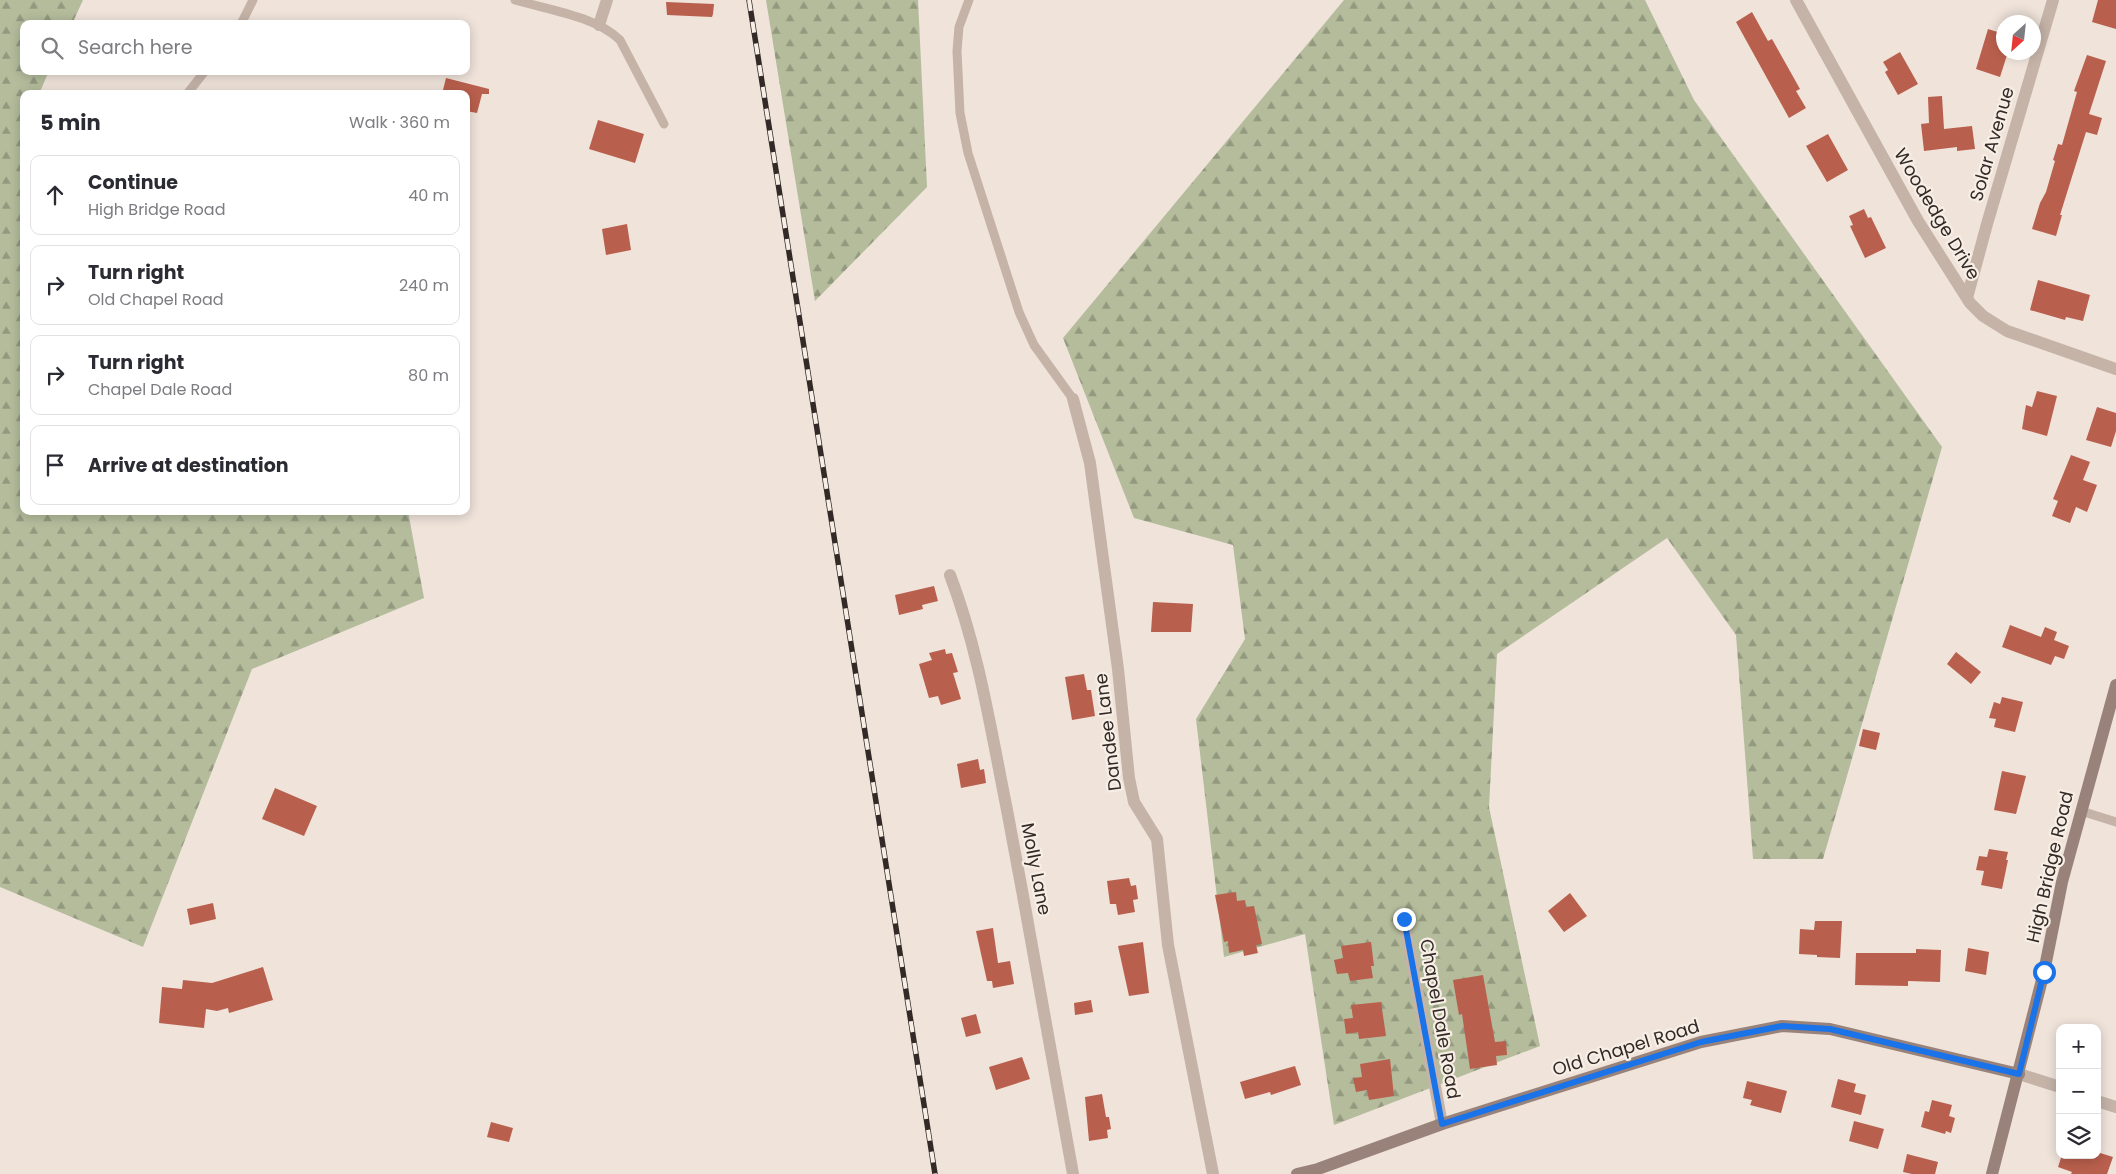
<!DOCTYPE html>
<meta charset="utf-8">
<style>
:root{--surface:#fff;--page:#f2f2f3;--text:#2b2b33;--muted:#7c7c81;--line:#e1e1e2}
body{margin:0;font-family:Poppins,sans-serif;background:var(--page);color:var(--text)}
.controls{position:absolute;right:15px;bottom:15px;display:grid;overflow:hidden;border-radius:10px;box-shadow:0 2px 12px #0003}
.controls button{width:45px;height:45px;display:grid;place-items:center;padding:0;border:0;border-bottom:1px solid var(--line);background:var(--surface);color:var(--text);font:25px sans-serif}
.compass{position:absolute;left:1996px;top:15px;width:45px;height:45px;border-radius:50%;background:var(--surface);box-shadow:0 2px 12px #0003;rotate:207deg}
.stop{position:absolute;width:15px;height:15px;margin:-11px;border:4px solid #1a73e8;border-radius:50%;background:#fff}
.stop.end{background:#1a73e8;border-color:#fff;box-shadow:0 1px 5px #0008}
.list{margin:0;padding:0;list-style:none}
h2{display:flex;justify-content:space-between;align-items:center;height:65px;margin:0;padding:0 20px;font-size:21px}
h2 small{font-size:16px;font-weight:400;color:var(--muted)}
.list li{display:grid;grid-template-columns:32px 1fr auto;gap:15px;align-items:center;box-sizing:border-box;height:80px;margin:0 10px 10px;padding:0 10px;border:1px solid var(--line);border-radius:10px}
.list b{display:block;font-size:19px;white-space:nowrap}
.list p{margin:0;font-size:16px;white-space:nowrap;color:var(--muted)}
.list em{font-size:16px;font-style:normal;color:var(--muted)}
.icon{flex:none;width:28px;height:28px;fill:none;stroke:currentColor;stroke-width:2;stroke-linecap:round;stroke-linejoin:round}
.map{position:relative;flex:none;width:2116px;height:1174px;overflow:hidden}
.search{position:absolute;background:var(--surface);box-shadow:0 2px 12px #0003;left:20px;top:20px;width:450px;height:55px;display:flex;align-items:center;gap:12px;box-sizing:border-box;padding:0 18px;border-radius:10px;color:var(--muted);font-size:19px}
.panel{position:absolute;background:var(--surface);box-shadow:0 2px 12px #0003;left:20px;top:90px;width:450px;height:425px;border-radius:10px}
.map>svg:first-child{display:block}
.forest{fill:url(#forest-firs)}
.building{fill:#b95f4d}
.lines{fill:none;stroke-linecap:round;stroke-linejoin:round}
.lane{stroke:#c5b3a8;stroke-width:9}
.street{stroke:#c5b3a8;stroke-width:12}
.secondary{stroke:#998279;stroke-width:12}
.rail-casing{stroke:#332a27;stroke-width:5.5}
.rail{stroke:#f7eee6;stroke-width:4;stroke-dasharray:11;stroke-linecap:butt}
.route{stroke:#1a73e8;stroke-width:6}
.labels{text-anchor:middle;stroke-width:4.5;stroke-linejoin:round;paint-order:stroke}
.street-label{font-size:18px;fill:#332a27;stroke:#f7eee6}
</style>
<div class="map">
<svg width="2116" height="1174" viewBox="0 0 2116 1174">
<defs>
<pattern id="forest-firs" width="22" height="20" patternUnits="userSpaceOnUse" patternTransform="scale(1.25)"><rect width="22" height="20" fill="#b4bc9c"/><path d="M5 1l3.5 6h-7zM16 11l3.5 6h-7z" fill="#93997f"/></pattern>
</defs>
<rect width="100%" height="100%" fill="#efe3da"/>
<path class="forest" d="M 0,0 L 83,0 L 72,24 L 24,24 L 24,71 L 49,71 L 39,94 L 24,94 L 24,511 L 408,511 L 424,598 L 252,669 L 143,947 L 0,887 Z
M 766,0 L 918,0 L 927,187 L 815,301 Z
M 1344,0 L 1645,0 L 1694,100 L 1942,447 L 1823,859 L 1753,859 L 1736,635 L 1667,538 L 1497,654 L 1489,807 L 1540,1046 L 1334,1125 L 1305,934 L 1224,957 L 1196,719 L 1245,639 L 1233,545 L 1134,518 L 1063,338 Z"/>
<path class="building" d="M 2098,0 L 2116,0 L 2116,29 L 2092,22 Z
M 666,2 L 714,4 L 713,14 L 712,17 L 667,15 Z
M 1752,12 L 1768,41 L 1772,39 L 1800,89 L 1796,91 L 1806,108 L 1789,118 L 1736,22 Z
M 1988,29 L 2004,34 L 2004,52 L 2008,52 L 2000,77 L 1976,69 Z
M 1900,52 L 1918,84 L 1898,95 L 1885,72 L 1888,70 L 1883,62 Z
M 2087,55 L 2106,61 L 2089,114 L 2102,118 L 2097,135 L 2086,132 L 2060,215 L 2062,215 L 2056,236 L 2032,229 L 2040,203 L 2046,192 L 2055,161 L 2053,160 L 2058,144 L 2062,145 L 2077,92 L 2074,91 Z
M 446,78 L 489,89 L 489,94 L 482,94 L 477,113 L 466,111 L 466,94 L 442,94 Z
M 1942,96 L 1944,129 L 1972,126 L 1975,149 L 1957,151 L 1957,147 L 1924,151 L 1921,124 L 1929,123 L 1928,97 Z
M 598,120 L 644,134 L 635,163 L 589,149 Z
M 1828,134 L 1848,170 L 1827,182 L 1806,146 Z
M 1864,209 L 1868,218 L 1871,217 L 1886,248 L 1865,258 L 1850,226 L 1853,225 L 1849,216 Z
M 627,224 L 631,250 L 606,255 L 602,229 Z
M 2038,280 L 2090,295 L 2083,321 L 2066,317 L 2065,320 L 2030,310 Z
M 2037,391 L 2057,396 L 2047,436 L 2022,429 L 2026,405 L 2032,407 Z
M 2097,407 L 2116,413 L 2116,431 L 2111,447 L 2086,440 Z
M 2071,455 L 2090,462 L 2083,480 L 2097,485 L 2087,512 L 2076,507 L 2070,523 L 2052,516 L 2058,501 L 2053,499 Z
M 934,586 L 938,601 L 922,605 L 923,609 L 899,615 L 895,595 Z
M 1153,602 L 1193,604 L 1191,632 L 1151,632 Z
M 2010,625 L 2041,637 L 2045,627 L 2057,632 L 2054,640 L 2069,646 L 2064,659 L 2055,656 L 2051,665 L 2002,647 Z
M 945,649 L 946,654 L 952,653 L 958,672 L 953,673 L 961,699 L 941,705 L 938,696 L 929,698 L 919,664 L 932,660 L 929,653 Z
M 1956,652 L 1981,672 L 1971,684 L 1947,664 Z
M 1084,674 L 1087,690 L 1091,690 L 1095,716 L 1072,720 L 1065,677 Z
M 2002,697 L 2023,702 L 2015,732 L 1994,727 L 1996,719 L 1989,718 L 1994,702 L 2000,704 Z
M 1863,729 L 1880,733 L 1876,750 L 1859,746 Z
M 978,759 L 980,770 L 984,769 L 986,783 L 961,788 L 957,764 Z
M 2002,771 L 2026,776 L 2016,814 L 1994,810 Z
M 275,788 L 317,806 L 304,836 L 262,819 Z
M 1989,849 L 2008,852 L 2006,860 L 2008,860 L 2002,889 L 1981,885 L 1984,871 L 1976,870 L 1979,856 L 1987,857 Z
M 1129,878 L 1131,886 L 1136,885 L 1138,899 L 1133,900 L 1135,912 L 1118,915 L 1116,904 L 1110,904 L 1107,881 Z
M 1236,892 L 1237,901 L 1245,900 L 1246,907 L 1254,906 L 1262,944 L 1256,945 L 1258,953 L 1244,956 L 1243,950 L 1229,953 L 1228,941 L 1224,942 L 1215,895 Z
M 1570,893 L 1587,916 L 1564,932 L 1548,911 Z
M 213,903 L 216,919 L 190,925 L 187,909 Z
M 1815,921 L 1842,921 L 1840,958 L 1817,957 L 1817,955 L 1799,954 L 1800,929 L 1814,930 Z
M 993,928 L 998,963 L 1010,961 L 1014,984 L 993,988 L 992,981 L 987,981 L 976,931 Z
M 1143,942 L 1149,993 L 1129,996 L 1118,946 Z
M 1371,942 L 1374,966 L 1371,966 L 1373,978 L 1350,981 L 1348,973 L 1337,974 L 1334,960 L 1343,958 L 1341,946 Z
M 1968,948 L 1989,952 L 1986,975 L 1965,971 Z
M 1916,949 L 1941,950 L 1940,982 L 1908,981 L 1908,986 L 1855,985 L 1856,953 L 1916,953 Z
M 263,967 L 273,1000 L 229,1013 L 228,1008 L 217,1011 L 206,1009 L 204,1028 L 159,1023 L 162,987 L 182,989 L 183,980 L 212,983 Z
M 1483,975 L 1495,1042 L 1506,1041 L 1507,1055 L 1496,1056 L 1497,1065 L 1470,1069 L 1462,1014 L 1459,1015 L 1453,980 Z
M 1091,1000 L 1093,1012 L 1075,1015 L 1074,1003 Z
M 1381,1002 L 1386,1036 L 1359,1039 L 1358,1032 L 1346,1034 L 1344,1019 L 1353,1018 L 1351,1005 Z
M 976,1014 L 981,1033 L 966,1037 L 961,1018 Z
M 1022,1057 L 1030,1079 L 996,1090 L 989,1067 Z
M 1390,1059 L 1394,1096 L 1369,1100 L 1367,1090 L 1356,1092 L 1353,1078 L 1362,1077 L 1360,1064 Z
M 1295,1066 L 1301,1085 L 1271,1095 L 1270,1092 L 1245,1099 L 1240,1082 Z
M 1838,1079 L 1856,1084 L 1854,1092 L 1866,1095 L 1861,1115 L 1831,1107 Z
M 1747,1081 L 1787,1091 L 1781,1113 L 1750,1105 L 1752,1100 L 1743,1098 Z
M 1102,1094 L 1106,1117 L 1109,1117 L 1111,1129 L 1107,1130 L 1108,1138 L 1089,1141 L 1085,1097 Z
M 1932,1100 L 1952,1105 L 1949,1116 L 1955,1118 L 1951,1133 L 1946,1131 L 1945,1134 L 1921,1127 L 1925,1111 L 1929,1112 Z
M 1854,1121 L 1884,1129 L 1878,1149 L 1849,1141 Z
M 491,1122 L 513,1128 L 509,1142 L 487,1137 Z
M 2097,1152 L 2113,1157 L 2107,1174 L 2071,1174 L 2072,1172 L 2058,1167 L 2062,1155 L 2097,1155 Z
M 1907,1154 L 1938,1162 L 1935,1174 L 1912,1174 L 1903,1172 Z"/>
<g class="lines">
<path class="lane" d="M 515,0 C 549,10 595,16 620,40 L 664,124
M 969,0 L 959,27 L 957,51 L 960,113 L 968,153 L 1019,312 L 1034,345 L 1073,399
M 241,24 L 253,0
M 187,94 L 205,71
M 2081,811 L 2116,822"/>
<path class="street" d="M 1796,0 L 1918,221 L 1970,303 L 1983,316 L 2007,331 L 2116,369
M 599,25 L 607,0
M 1967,298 L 1987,224 L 2053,0
M 1073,399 L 1090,463 L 1118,669 L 1129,778 L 1134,802 L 1157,839 L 1168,945 L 1213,1174
M 950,575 C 979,651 991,731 1007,810 C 1030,931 1051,1052 1073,1174
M 1404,919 L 1442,1124
M 2019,1074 L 2060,1087
M 2097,1101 L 2116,1107"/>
<path class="secondary" d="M 1297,1174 L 1318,1169 L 1442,1124 L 1701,1042 L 1782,1026 L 1830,1029 L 2019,1074
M 1992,1174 L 2044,972 L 2062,882 L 2116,685"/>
<defs>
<path id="rail" d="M 749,0 L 935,1174"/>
</defs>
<use href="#rail" class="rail-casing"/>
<use href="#rail" class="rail"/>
</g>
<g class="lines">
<path class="route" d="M 1404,919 L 1442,1124 L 1701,1042 L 1782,1026 L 1830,1029 L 2019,1074 L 2044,972"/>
</g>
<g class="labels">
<g class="street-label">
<text transform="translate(1992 144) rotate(-74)" y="6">Solar Avenue</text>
<text transform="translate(1937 214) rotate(59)" y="6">Woodedge Drive</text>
<text transform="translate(1108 732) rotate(-97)" y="6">Dandee Lane</text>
<text transform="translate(2050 867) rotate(-77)" y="6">High Bridge Road</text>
<text transform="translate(1036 869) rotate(79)" y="6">Molly Lane</text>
<text transform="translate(1440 1019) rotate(80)" y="6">Chapel Dale Road</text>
<text transform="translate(1626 1048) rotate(-17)" y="6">Old Chapel Road</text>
</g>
</g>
</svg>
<div class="controls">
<button>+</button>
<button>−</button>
<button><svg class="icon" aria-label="layers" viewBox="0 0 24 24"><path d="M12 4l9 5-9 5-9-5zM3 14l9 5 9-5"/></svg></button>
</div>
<svg class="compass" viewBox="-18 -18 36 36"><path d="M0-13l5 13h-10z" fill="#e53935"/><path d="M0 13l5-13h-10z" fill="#7c7c81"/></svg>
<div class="stop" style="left:2044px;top:972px"></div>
<div class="stop end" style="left:1404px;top:919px"></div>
<div class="search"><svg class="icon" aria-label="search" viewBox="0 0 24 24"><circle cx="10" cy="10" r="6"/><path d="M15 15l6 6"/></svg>Search here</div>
<section class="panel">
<h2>5 min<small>Walk · 360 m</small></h2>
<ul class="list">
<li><svg class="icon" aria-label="ahead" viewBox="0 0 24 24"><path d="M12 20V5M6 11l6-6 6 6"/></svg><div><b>Continue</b><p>High Bridge Road</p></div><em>40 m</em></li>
<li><svg class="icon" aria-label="right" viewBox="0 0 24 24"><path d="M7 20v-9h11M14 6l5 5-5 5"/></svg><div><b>Turn right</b><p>Old Chapel Road</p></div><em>240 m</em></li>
<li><svg class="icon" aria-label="right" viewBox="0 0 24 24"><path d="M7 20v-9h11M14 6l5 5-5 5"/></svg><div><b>Turn right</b><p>Chapel Dale Road</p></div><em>80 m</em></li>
<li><svg class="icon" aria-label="arrive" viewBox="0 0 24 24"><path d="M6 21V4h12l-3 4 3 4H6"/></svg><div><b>Arrive at destination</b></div></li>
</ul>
</section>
</div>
